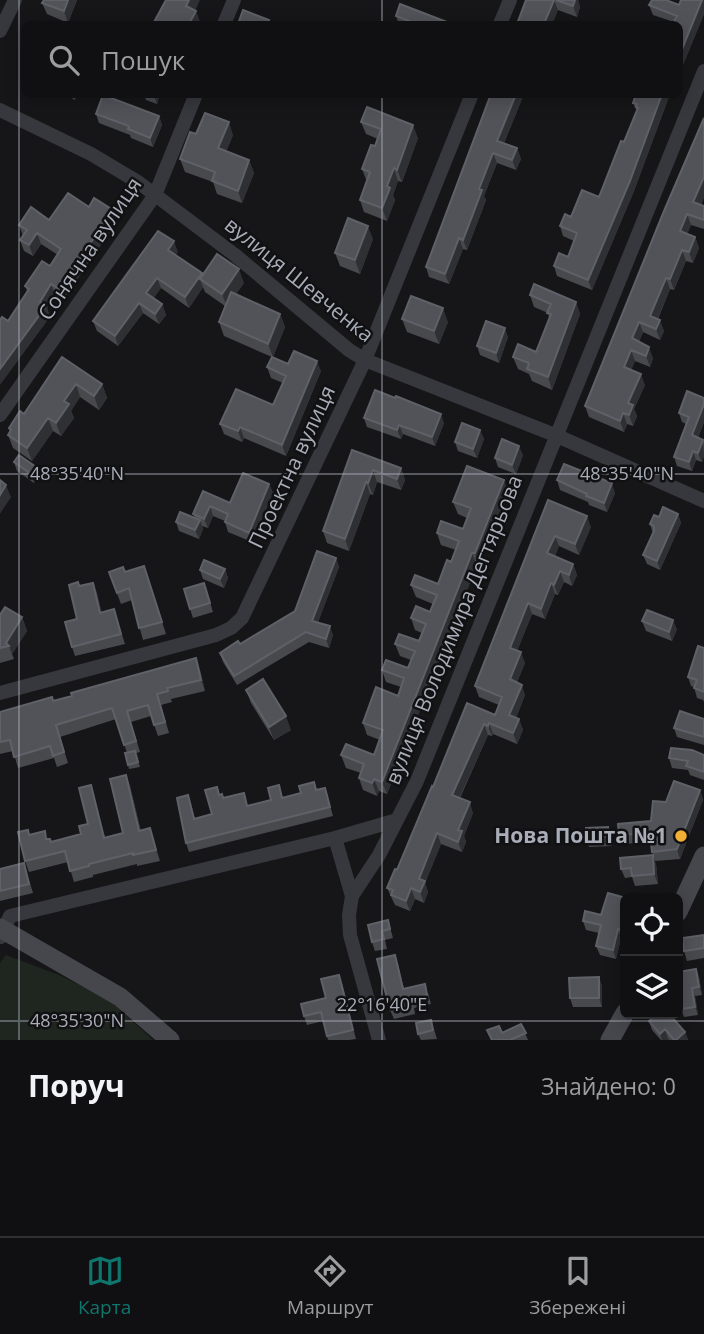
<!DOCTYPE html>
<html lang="uk">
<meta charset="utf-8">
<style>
:root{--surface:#101012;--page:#1e1e20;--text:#f1f3f6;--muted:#9c9d9f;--line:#303032;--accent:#0f766e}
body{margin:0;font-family:"Open Sans",sans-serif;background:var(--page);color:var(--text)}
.controls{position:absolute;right:21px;bottom:21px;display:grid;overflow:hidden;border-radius:10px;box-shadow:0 4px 18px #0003}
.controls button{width:63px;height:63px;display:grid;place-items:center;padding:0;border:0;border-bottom:2px solid var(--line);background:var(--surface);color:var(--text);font:35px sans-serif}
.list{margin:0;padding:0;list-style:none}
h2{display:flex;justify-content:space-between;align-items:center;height:91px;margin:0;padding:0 28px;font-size:30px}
h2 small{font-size:23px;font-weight:400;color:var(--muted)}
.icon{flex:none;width:38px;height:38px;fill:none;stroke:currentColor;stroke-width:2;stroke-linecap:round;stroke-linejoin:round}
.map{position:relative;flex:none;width:704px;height:1040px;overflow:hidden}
.search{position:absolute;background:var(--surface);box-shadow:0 4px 18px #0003;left:21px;right:21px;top:21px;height:77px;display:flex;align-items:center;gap:18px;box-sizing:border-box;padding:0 24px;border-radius:10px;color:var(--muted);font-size:26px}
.sheet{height:196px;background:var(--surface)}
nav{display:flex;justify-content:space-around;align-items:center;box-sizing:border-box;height:98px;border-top:2px solid var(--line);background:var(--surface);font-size:19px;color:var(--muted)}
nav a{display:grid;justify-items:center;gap:4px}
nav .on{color:var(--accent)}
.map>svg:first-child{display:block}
.green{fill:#1e261f}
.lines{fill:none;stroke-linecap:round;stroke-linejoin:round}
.street{stroke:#37383d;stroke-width:14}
.secondary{stroke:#45474d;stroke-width:19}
.wall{fill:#47494d}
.shaded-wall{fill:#2f3033}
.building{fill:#525359;stroke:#5f6168;stroke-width:2}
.ticks{fill:none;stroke:#a8adb8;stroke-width:2;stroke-opacity:0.45}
.poi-dot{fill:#f2b134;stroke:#111113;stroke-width:2.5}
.labels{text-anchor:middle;stroke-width:5;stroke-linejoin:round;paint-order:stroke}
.street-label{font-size:21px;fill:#a8adb8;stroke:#111113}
.poi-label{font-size:21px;font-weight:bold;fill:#a8adb8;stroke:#111113;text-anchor:end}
.ticks-label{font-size:18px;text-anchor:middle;fill:#a8adb8;stroke:#111113;stroke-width:5;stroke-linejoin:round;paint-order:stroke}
</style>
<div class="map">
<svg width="704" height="1040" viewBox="0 0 704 1040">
<rect width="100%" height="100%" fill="#161618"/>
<path class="green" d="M 6,955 L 59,975 L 107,998 L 153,1040 L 0,1040 L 0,963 Z"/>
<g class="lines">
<path class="street" d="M 224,24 L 234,0
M 500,24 L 510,0
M 0,31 L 15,0
M 0,110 L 91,154 L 138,182 L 235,255 L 349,350 L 365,360 L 555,435 L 704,501
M 0,415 L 155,195 L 196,94
M 0,693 L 216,635 L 231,628 L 242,618 L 365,360 L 472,94
M 335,838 L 352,896
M 1,937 L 10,916 L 335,838 L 397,820 L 417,781 L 704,71
M 379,1040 L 350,935 L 349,915 L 352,896 L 379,855 L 397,820"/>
<path class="secondary" d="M 678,912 L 704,856
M 0,928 L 120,997 L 170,1040
M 610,1040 L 625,1013"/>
</g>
<path class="wall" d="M 77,0 L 68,23 L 47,14 L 42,3 Z
M 526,0 L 578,0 L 580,7 L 577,17 L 558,10 L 552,24 L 517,24 Z
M 704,0 L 704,14 L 680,72 L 680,24 L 653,15 L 649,5 L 679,5 Z
M 396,16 L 452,24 L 399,24 Z
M 64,94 L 77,94 L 75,100 Z
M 144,94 L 160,94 L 157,104 L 146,100 Z
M 491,94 L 524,94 L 504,143 L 517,148 L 521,159 L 516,170 L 497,163 L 484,196 L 486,200 L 467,250 L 463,249 L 449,284 L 429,277 L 426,267 Z
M 641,94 L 670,94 L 634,191 L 592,290 L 557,276 L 554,266 L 568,257 L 574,241 L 563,236 L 560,226 L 599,197 L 624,142 L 637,112 L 633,103 Z
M 96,114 L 159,116 L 162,125 L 153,147 L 131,138 L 130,135 L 99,123 Z
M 704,118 L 704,197 L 701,205 L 704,206 L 704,229 L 691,225 L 687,234 L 695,237 L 699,248 L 693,263 L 686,261 L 674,290 L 670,289 L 658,319 L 664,331 L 660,340 L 643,332 L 639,342 L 653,358 L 650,367 L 635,361 L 631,370 L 645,385 L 634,409 L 637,416 L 633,426 L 627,424 L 624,432 L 589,417 L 585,406 Z
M 361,122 L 418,138 L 402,182 L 398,181 L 393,195 L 395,200 L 387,221 L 364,212 L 360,200 L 367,182 L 362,169 L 375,146 L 378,139 L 366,134 Z
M 196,134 L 233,135 L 226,152 L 249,160 L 254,173 L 242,203 L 217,194 L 213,182 L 185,172 L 180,159 Z
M 89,207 L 117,221 L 63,300 L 55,295 L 47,308 L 50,317 L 8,321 L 27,291 L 25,286 L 50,266 L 58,255 L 41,244 L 33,256 L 24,251 L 20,240 L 23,236 L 19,225 L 49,220 Z
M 373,239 L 360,274 L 340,266 L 335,253 Z
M 178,252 L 175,255 L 203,275 L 244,283 L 236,294 L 280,314 L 285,327 L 273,357 L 288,364 L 321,371 L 286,456 L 244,438 L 242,442 L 224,434 L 220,424 L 273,405 L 283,383 L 271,378 L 267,367 L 272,357 L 224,336 L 219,322 L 225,306 L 205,292 L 203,287 L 189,308 L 161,288 L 153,298 L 162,304 L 166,315 L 159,324 L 143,313 L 118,346 L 97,331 L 93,321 Z
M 530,295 L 576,302 L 580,314 L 552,390 L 532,381 L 529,374 L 518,369 L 513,357 L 536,352 L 549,318 L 548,313 L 534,307 Z
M 402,319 L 448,322 L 439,344 L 407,332 Z
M 508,337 L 499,363 L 480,355 L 477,346 Z
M 62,357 L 102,384 L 107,398 L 99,410 L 80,397 L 71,411 L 74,418 L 61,436 L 53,431 L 32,461 L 13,448 L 8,435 L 10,432 L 9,428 L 24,414 Z
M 704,398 L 704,422 L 698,438 L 703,440 L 704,442 L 704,456 L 702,462 L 696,460 L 692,471 L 677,466 L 674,457 L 686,424 L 682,422 L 679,413 Z
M 364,418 L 444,423 L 435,446 L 403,434 L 401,439 L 367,427 Z
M 480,430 L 484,439 L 477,458 L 458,451 L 455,442 Z
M 352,450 L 401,468 L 405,480 L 401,490 L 377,482 L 373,495 L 370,494 L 349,551 L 327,543 L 323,531 Z
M 523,455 L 516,474 L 498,467 L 495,458 Z
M 14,462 L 36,467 L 40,476 L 34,483 L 17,471 Z
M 557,480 L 615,493 L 607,512 L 589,505 L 588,502 L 560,490 Z
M 269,484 L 273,493 L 252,542 L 228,532 L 225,522 L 225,521 L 213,516 L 208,528 L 202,526 L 203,529 L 199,539 L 179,531 L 176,522 L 195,518 L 193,514 L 203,491 L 230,503 Z
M 508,492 L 479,566 L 477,565 L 387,794 L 379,791 L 377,796 L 363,790 L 359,778 L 361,773 L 346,768 L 341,755 L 374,755 L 380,740 L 367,735 L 363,723 L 398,696 L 401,687 L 386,682 L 382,670 L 408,668 L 411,660 L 400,656 L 395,644 L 419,641 L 422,633 L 415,630 L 411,618 L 430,612 L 433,604 L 416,597 L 411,585 L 438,584 L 451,562 L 456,550 L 441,545 L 437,533 L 463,529 L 467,518 L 458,514 L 453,502 Z
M 548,500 L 591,527 L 579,555 L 559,546 L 555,556 L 573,564 L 577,575 L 572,586 L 564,582 L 558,595 L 555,594 L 545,619 L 532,614 L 517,651 L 525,663 L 517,682 L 525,695 L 516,718 L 519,719 L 523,730 L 517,744 L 493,734 L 492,736 L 488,735 L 460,798 L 473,813 L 464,836 L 466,842 L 462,852 L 441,844 L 425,883 L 428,892 L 424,903 L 415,899 L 410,911 L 395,905 L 387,888 L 397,870 L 433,787 L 467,703 L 495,715 L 499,705 L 479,697 L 475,686 Z
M 678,514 L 681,523 L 660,570 L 647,564 L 643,555 L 653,534 L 650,524 Z
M 336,558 L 339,567 L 318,622 L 333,635 L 329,648 L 309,642 L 237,685 L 223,662 L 220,653 L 240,644 L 295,611 Z
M 144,566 L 166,634 L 143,640 L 132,600 L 121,604 L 109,572 L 125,572 Z
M 225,569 L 228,578 L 224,588 L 203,579 L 200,570 Z
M 93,583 L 101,613 L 114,609 L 125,644 L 75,656 L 72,647 L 77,619 L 80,586 Z
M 207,592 L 213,612 L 193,618 L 190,609 Z
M 0,615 L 22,617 L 27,631 L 12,654 L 14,659 L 0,663 Z
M 642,621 L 677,629 L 672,641 L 646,631 Z
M 704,648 L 704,702 L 703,700 L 697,698 L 694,687 L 691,686 L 688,677 Z
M 200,670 L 205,691 L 171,699 L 172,702 L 161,705 L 169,733 L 158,736 L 151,716 L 131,722 L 140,752 L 136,753 L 140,767 L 129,769 L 128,765 L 127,753 L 116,719 L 60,737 L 68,763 L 57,767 L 54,758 L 18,768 L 13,751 L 0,754 L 0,712 Z
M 246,690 L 291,730 L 274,740 L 251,703 Z
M 704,719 L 704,745 L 677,737 L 674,728 Z
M 704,755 L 704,780 L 690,775 L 688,770 L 672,768 L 669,758 Z
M 126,775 L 130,786 L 141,831 L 150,828 L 160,861 L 137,866 L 137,864 L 93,875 L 93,877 L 74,882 L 68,862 L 29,872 L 25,861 L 30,835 L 47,839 L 51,842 L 81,834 L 88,824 L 91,785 L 94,796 L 105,837 L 123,833 Z
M 314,782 L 317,790 L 325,788 L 333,816 L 189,852 L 186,843 L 191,804 L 195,819 L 212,814 L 219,795 L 223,798 L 248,806 L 301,793 Z
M 700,790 L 703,800 L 680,859 L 655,861 L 652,852 L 651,842 L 622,844 L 619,835 L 651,821 L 666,802 Z
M 586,837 L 612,837 L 612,846 L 589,847 Z
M 24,863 L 33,893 L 0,901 L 0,869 Z
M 656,864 L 658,884 L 635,886 L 632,877 L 625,878 L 621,869 Z
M 625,898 L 625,939 L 621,938 L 616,959 L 600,955 L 596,946 L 599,933 L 586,930 L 583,921 L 601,915 Z
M 388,920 L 393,938 L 385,940 L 387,949 L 375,951 L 372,942 Z
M 704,935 L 704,958 L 687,961 L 684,951 Z
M 398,964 L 404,989 L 428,993 L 431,1004 L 414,1008 L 415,1014 L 394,1019 L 390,1010 Z
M 696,969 L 699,977 L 702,995 L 695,996 L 698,1015 L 684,1017 L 681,1009 Z
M 599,977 L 602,987 L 602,1007 L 573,1007 L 570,998 Z
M 342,983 L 356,1039 L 349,1040 L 328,1040 L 323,1021 L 307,1025 L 304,1016 Z
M 431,1020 L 437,1039 L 421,1040 L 418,1034 Z
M 649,1021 L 685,1032 L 688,1040 L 669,1040 L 668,1039 L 667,1040 L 661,1040 L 652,1030 Z
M 521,1024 L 528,1040 L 491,1040 L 502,1033 Z"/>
<path class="shaded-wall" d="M 68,0 L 77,0 L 68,23 L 64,11 Z
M 189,0 L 200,0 L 191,20 L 186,6 Z
M 554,0 L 558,10 L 552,24 L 544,24 Z
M 575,0 L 578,0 L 580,7 L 577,17 L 573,6 Z
M 702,0 L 704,0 L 704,14 L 680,72 L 680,54 Z
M 196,11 L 201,24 L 189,24 Z
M 160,94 L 157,104 L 154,95 Z
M 516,94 L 524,94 L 501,151 L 497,141 Z
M 662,94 L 670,94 L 634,191 L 592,290 L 588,280 Z
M 159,116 L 162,125 L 153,147 L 150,138 Z
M 229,122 L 233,135 L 222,161 L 218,148 Z
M 413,125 L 418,138 L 402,182 L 397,170 Z
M 517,148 L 521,159 L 516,170 L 512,160 Z
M 493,153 L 497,163 L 484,196 L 486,200 L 467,250 L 463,240 L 479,189 Z
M 249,160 L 254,173 L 242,203 L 238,191 Z
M 394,168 L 398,181 L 393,195 L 395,200 L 387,221 L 382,208 L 387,186 Z
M 704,177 L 704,197 L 697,213 L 693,202 Z
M 113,210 L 117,221 L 63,300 L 59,289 Z
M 687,214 L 691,225 L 684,242 L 680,231 Z
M 368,226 L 373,239 L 360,274 L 355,260 Z
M 37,233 L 41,244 L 33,256 L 29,245 Z
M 695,237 L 699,248 L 693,263 L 689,252 Z
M 459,238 L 463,249 L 449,284 L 445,274 Z
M 174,241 L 178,252 L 172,260 L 168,250 Z
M 682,250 L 686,261 L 674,290 L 670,279 Z
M 239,269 L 244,283 L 227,307 L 222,294 Z
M 202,273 L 205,282 L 200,279 L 203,287 L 189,308 L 185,297 Z
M 157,278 L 161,288 L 150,304 L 146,293 Z
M 666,278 L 670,289 L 654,327 L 650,316 Z
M 51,284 L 55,295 L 47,308 L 50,317 L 0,385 L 0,369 Z
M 576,302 L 580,314 L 552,390 L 548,377 Z
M 139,303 L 143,313 L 118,346 L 115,336 Z
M 162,304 L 166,315 L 159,324 L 155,314 Z
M 443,308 L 448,322 L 439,344 L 434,331 Z
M 280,314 L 285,327 L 273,357 L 268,344 Z
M 660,320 L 664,331 L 660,340 L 656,329 Z
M 639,322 L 643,332 L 636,349 L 632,338 Z
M 505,328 L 508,337 L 499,363 L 496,353 Z
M 649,347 L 653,358 L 650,367 L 646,356 Z
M 631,350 L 635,361 L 628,378 L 624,367 Z
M 317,361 L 321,371 L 286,456 L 282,445 Z
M 641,374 L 645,385 L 634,409 L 637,416 L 633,426 L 629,415 L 628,403 Z
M 76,384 L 80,397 L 71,411 L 74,418 L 61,436 L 56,423 L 64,401 Z
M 102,384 L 107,398 L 99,410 L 94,396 Z
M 704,404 L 704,422 L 695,445 L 692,435 Z
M 623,413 L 627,424 L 624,432 L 620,421 Z
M 441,414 L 444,423 L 435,446 L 432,437 Z
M 48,418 L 53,431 L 32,461 L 27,448 Z
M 399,425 L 403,434 L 401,439 L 397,430 Z
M 240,427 L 244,438 L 242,442 L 238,431 Z
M 480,430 L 484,439 L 477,458 L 473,449 Z
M 703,440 L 704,456 L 702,462 L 698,453 Z
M 519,446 L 523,455 L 516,474 L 512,465 Z
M 693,451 L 696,460 L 692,471 L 689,462 Z
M 36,467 L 40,476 L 34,483 L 31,474 Z
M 401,468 L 405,480 L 401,490 L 397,479 Z
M 373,470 L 377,482 L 373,495 L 368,483 Z
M 504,480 L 508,492 L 479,566 L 475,553 Z
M 366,482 L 370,494 L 349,551 L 345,539 Z
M 612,483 L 615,493 L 607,512 L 604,503 Z
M 269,484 L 273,493 L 252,542 L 249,533 Z
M 6,485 L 11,497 L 0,514 L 0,495 Z
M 210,506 L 213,516 L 208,528 L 204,519 Z
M 678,514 L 681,523 L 660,570 L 657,561 Z
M 587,516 L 591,527 L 579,555 L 575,544 Z
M 200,520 L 203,529 L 199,539 L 195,530 Z
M 555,536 L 559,546 L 551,564 L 547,553 Z
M 472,553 L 477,565 L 387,794 L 382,782 Z
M 336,558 L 339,567 L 315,630 L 312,621 Z
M 573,564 L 577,575 L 572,586 L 569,575 Z
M 225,569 L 228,578 L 224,588 L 220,579 Z
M 560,571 L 564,582 L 558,595 L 554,585 Z
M 93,583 L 97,592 L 104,622 L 100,613 Z
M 551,583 L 555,594 L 545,619 L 541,609 Z
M 528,603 L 532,614 L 514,659 L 510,648 Z
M 22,617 L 27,631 L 12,654 L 9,646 L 6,643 Z
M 673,620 L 677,629 L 672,641 L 669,632 Z
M 330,626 L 333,635 L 329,648 L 326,639 Z
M 521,652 L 525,663 L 514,690 L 510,679 Z
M 196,658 L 200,670 L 205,691 L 201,680 Z
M 522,685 L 525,695 L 513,726 L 509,715 Z
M 286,716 L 291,730 L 274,740 L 269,727 Z
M 519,719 L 523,730 L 517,744 L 513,733 Z
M 489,723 L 493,734 L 492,736 L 488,726 Z
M 484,724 L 488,735 L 456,805 L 452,795 Z
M 126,775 L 130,786 L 143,842 L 139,831 Z
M 374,779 L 379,791 L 377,796 L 372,783 Z
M 91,785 L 94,796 L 108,848 L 104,838 Z
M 700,790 L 703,800 L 680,859 L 677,849 Z
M 470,802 L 473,813 L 464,836 L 466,842 L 462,852 L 458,842 L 458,830 Z
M 608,827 L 612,837 L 612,846 L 608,837 Z
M 150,828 L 154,839 L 160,861 L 156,850 Z
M 437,833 L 441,844 L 425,883 L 428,892 L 424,903 L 420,892 L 419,879 Z
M 653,855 L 656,864 L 658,884 L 654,874 Z
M 411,888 L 415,899 L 410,911 L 406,901 Z
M 618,929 L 621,938 L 616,959 L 613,950 Z
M 395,955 L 398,964 L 406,998 L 403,989 Z
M 696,969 L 699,977 L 702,995 L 699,987 Z
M 339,975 L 342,983 L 356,1039 L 353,1030 Z
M 599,977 L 602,987 L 602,1007 L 599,998 Z
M 692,988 L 695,996 L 698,1015 L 695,1007 Z
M 665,1029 L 668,1039 L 667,1040 L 662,1040 L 660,1034 Z
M 685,1032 L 688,1040 L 676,1040 Z"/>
<path class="building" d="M 44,0 L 68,0 L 64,11 L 42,3 Z
M 166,0 L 189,0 L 186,6 L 196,11 L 189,24 L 153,24 Z
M 526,0 L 554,0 L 544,24 L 517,24 Z
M 556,0 L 575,0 L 573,6 Z
M 652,0 L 666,0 L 679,5 L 681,0 L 702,0 L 680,54 L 680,24 L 673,24 L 677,16 L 649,5 Z
M 400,4 L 452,24 L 417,24 L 396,16 Z
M 243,10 L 269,20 L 267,24 L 238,24 Z
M 491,94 L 516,94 L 497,141 L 517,148 L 512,160 L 493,153 L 479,189 L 482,190 L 463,240 L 459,238 L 445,274 L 426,267 Z
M 636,94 L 641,96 L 641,94 L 662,94 L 630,181 L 588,280 L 554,266 L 559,253 L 568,257 L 577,233 L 560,226 L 565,214 L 571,217 L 582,190 L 599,197 L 621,141 L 624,142 L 638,108 L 636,107 L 637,104 L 633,103 Z
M 103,95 L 159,116 L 150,138 L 128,129 L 129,126 L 96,114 Z
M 367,107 L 413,125 L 397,170 L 394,168 L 387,186 L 390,188 L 382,208 L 360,200 L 370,172 L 362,169 L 371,145 L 375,146 L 381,129 L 361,122 Z
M 205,113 L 229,122 L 218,148 L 249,160 L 238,191 L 212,181 L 215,172 L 180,159 L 190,132 L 196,134 Z
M 704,118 L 704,177 L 693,202 L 704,206 L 704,220 L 687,214 L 680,231 L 695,237 L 689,252 L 682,250 L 670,279 L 666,278 L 650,316 L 660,320 L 656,329 L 639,322 L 632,338 L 649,347 L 646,356 L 631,350 L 624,367 L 641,374 L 628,403 L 633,405 L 629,415 L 623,413 L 620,421 L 585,406 L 664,211 Z
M 68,193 L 89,207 L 94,198 L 113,210 L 59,289 L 51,284 L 40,302 L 46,306 L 0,369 L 0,320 L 2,317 L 8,321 L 29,289 L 25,286 L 42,261 L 50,266 L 61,249 L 37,233 L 29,245 L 20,240 L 27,230 L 19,225 L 31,207 L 49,220 Z
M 348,218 L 368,226 L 355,260 L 335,253 Z
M 158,231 L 174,241 L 168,250 L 202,273 L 185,297 L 157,278 L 146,293 L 162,304 L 155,314 L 139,303 L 115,336 L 93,321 Z
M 217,254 L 239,269 L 222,294 L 200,279 Z
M 534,284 L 576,302 L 548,377 L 527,369 L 529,363 L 513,357 L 518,344 L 536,352 L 551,314 L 547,313 L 551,304 L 530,295 Z
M 231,292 L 280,314 L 268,344 L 219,322 Z
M 411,296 L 443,308 L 434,331 L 402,319 Z
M 486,321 L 505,328 L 496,353 L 477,346 Z
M 294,351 L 317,361 L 282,445 L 240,427 L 238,431 L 220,424 L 236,389 L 273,405 L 286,376 L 267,367 L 272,357 L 288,364 Z
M 62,357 L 102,384 L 94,396 L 76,384 L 64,401 L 69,404 L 56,423 L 48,418 L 27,448 L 8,435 L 11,430 L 9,428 L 20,411 L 24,414 Z
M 375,390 L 395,398 L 396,396 L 441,414 L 432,437 L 399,425 L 397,430 L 364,418 Z
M 687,391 L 704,398 L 704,404 L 692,435 L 703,440 L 698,453 L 693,451 L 689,462 L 674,457 L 689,417 L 679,413 Z
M 462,423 L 480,430 L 473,449 L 455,442 Z
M 502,439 L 519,446 L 512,465 L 495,458 Z
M 352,450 L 401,468 L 397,479 L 373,470 L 368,483 L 366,482 L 345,539 L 323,531 Z
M 19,455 L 36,467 L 31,474 L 14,462 Z
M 564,464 L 612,483 L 604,503 L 586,496 L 587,494 L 557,480 Z
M 467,466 L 504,480 L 475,553 L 472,553 L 382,782 L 374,779 L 372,783 L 359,778 L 364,764 L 341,755 L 346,744 L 374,755 L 383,730 L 363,723 L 376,687 L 398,696 L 404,678 L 382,670 L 386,660 L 408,668 L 415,651 L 395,644 L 399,634 L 419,641 L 426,624 L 411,618 L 416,606 L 430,612 L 437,595 L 411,585 L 415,575 L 438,584 L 447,560 L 451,562 L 459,541 L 437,533 L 441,521 L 463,529 L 471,508 L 453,502 Z
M 243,473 L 269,484 L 249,533 L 225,522 L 228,514 L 210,506 L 204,519 L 193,514 L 203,491 L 230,503 Z
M 0,480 L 6,485 L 0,495 Z
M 548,500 L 587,516 L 575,544 L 555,536 L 547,553 L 573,564 L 569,575 L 560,571 L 554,585 L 551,583 L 541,609 L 528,603 L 510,648 L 521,652 L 510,679 L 522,685 L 509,715 L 519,719 L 513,733 L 489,723 L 488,726 L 484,724 L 452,795 L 470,802 L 458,830 L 462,831 L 458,842 L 437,833 L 419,879 L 425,881 L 420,892 L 411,888 L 406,901 L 391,895 L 393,890 L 387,888 L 395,869 L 397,870 L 432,786 L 433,787 L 467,703 L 495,715 L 502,697 L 475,686 Z
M 663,507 L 678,514 L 657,561 L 643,555 L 654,531 L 654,526 L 650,524 L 654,515 L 659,517 Z
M 180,512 L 200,520 L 195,530 L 176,522 Z
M 317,551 L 336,558 L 312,621 L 330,626 L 326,639 L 306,632 L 234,676 L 220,653 L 238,641 L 240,644 L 295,611 Z
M 204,560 L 225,569 L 220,579 L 200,570 Z
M 144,566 L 162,622 L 139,628 L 129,588 L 117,593 L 109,572 L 123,567 L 125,572 Z
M 78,582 L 79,586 L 93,583 L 100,613 L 114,609 L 121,634 L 72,647 L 65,622 L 77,619 L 69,585 Z
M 204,583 L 210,603 L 190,609 L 184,589 Z
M 5,607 L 22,617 L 6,643 L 9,646 L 0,648 L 0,615 Z
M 647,610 L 673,620 L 669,632 L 642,621 Z
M 698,646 L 704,648 L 704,692 L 694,688 L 697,680 L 688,677 Z
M 196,658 L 201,680 L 167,688 L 168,691 L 157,694 L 165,722 L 154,725 L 148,705 L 127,711 L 136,741 L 124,745 L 112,708 L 56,725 L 64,752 L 53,756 L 50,746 L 14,757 L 10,740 L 0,742 L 0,712 L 52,697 L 53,701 L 72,696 L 71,693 Z
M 263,679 L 286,716 L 269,727 L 246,690 Z
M 680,711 L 704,719 L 704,737 L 674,728 Z
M 671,748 L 692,750 L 704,755 L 704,772 L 686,766 L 688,761 L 669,758 Z
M 135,751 L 138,762 L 128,765 L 125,753 Z
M 126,775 L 139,831 L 150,828 L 156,850 L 133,855 L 133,853 L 89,864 L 89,866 L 70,871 L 65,851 L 25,861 L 18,832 L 28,830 L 29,835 L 45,831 L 46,839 L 50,839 L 51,842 L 81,834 L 79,826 L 88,824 L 79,788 L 91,785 L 104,838 L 123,833 L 110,779 Z
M 674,781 L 700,790 L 677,849 L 652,852 L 650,833 L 619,835 L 618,824 L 651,821 L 653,801 L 666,802 Z
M 314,782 L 316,790 L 325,788 L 330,807 L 186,843 L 177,798 L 188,795 L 194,819 L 212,814 L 205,790 L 217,787 L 219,795 L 222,794 L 223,798 L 244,793 L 247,806 L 271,800 L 268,788 L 279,785 L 282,798 L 301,793 L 299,786 Z
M 608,827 L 608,837 L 586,837 L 586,828 Z
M 653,855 L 654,874 L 632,876 L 631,868 L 621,869 L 620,858 Z
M 24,863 L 29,884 L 0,891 L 0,869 Z
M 608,893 L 626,898 L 625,931 L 618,929 L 613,950 L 596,946 L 601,925 L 583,921 L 585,911 L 601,915 Z
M 388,920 L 390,929 L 382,931 L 384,939 L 372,942 L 368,925 Z
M 704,935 L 704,948 L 684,951 L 682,938 Z
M 395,955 L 403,989 L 425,984 L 427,995 L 411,999 L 412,1005 L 390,1010 L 377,959 Z
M 696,969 L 699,987 L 692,988 L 695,1007 L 681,1009 L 678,972 Z
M 339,975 L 353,1030 L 327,1036 L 321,1012 L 304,1016 L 301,1004 L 326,998 L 321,979 Z
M 599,977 L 599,998 L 570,998 L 569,978 Z
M 657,1014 L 669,1014 L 685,1032 L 676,1040 L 674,1040 L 665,1029 L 660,1034 L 649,1021 Z
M 431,1020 L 433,1030 L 418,1034 L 416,1023 Z
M 521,1024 L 526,1033 L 510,1040 L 492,1040 L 487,1030 L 499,1026 L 502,1033 Z"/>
<path class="ticks" d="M 19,0 L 19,1040M 382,0 L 382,24M 382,94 L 382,1040M 0,474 L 704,474M 0,1021 L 704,1021"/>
<circle class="poi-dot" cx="681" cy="836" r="7"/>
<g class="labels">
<g class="street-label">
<text transform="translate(90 249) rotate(-56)" y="7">Сонячна вулиця</text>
<text transform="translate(299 280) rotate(39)" y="7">вулиця Шевченка</text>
<text transform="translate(292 467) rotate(-65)" y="7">Проектна вулиця</text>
<text transform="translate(454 630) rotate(-68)" y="7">вулиця Володимира Дегтярьова</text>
</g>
<g class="poi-label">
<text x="667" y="843">Нова Пошта №1</text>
</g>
</g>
<g class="ticks-label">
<text x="77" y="480">48°35'40"N</text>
<text x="627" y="480">48°35'40"N</text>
<text x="382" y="1011">22°16'40"E</text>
<text x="77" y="1027">48°35'30"N</text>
</g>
</svg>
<div class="controls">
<button><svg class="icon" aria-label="locate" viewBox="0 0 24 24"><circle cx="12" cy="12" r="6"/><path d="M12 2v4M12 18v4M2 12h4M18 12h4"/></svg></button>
<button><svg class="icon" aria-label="layers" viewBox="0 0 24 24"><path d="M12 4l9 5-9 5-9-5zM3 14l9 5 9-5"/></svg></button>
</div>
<div class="search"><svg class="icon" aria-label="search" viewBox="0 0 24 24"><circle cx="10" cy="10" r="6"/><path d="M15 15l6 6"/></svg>Пошук</div>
</div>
<section class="sheet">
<h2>Поруч<small>Знайдено: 0</small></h2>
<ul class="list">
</ul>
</section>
<nav>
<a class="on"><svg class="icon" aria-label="map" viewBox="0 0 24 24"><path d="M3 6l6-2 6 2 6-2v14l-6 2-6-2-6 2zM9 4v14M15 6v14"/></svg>Карта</a>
<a><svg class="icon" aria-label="directions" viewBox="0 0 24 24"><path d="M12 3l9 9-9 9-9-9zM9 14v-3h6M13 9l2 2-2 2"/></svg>Маршрут</a>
<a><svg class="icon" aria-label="saved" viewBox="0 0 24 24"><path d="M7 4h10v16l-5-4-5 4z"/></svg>Збережені</a>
</nav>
